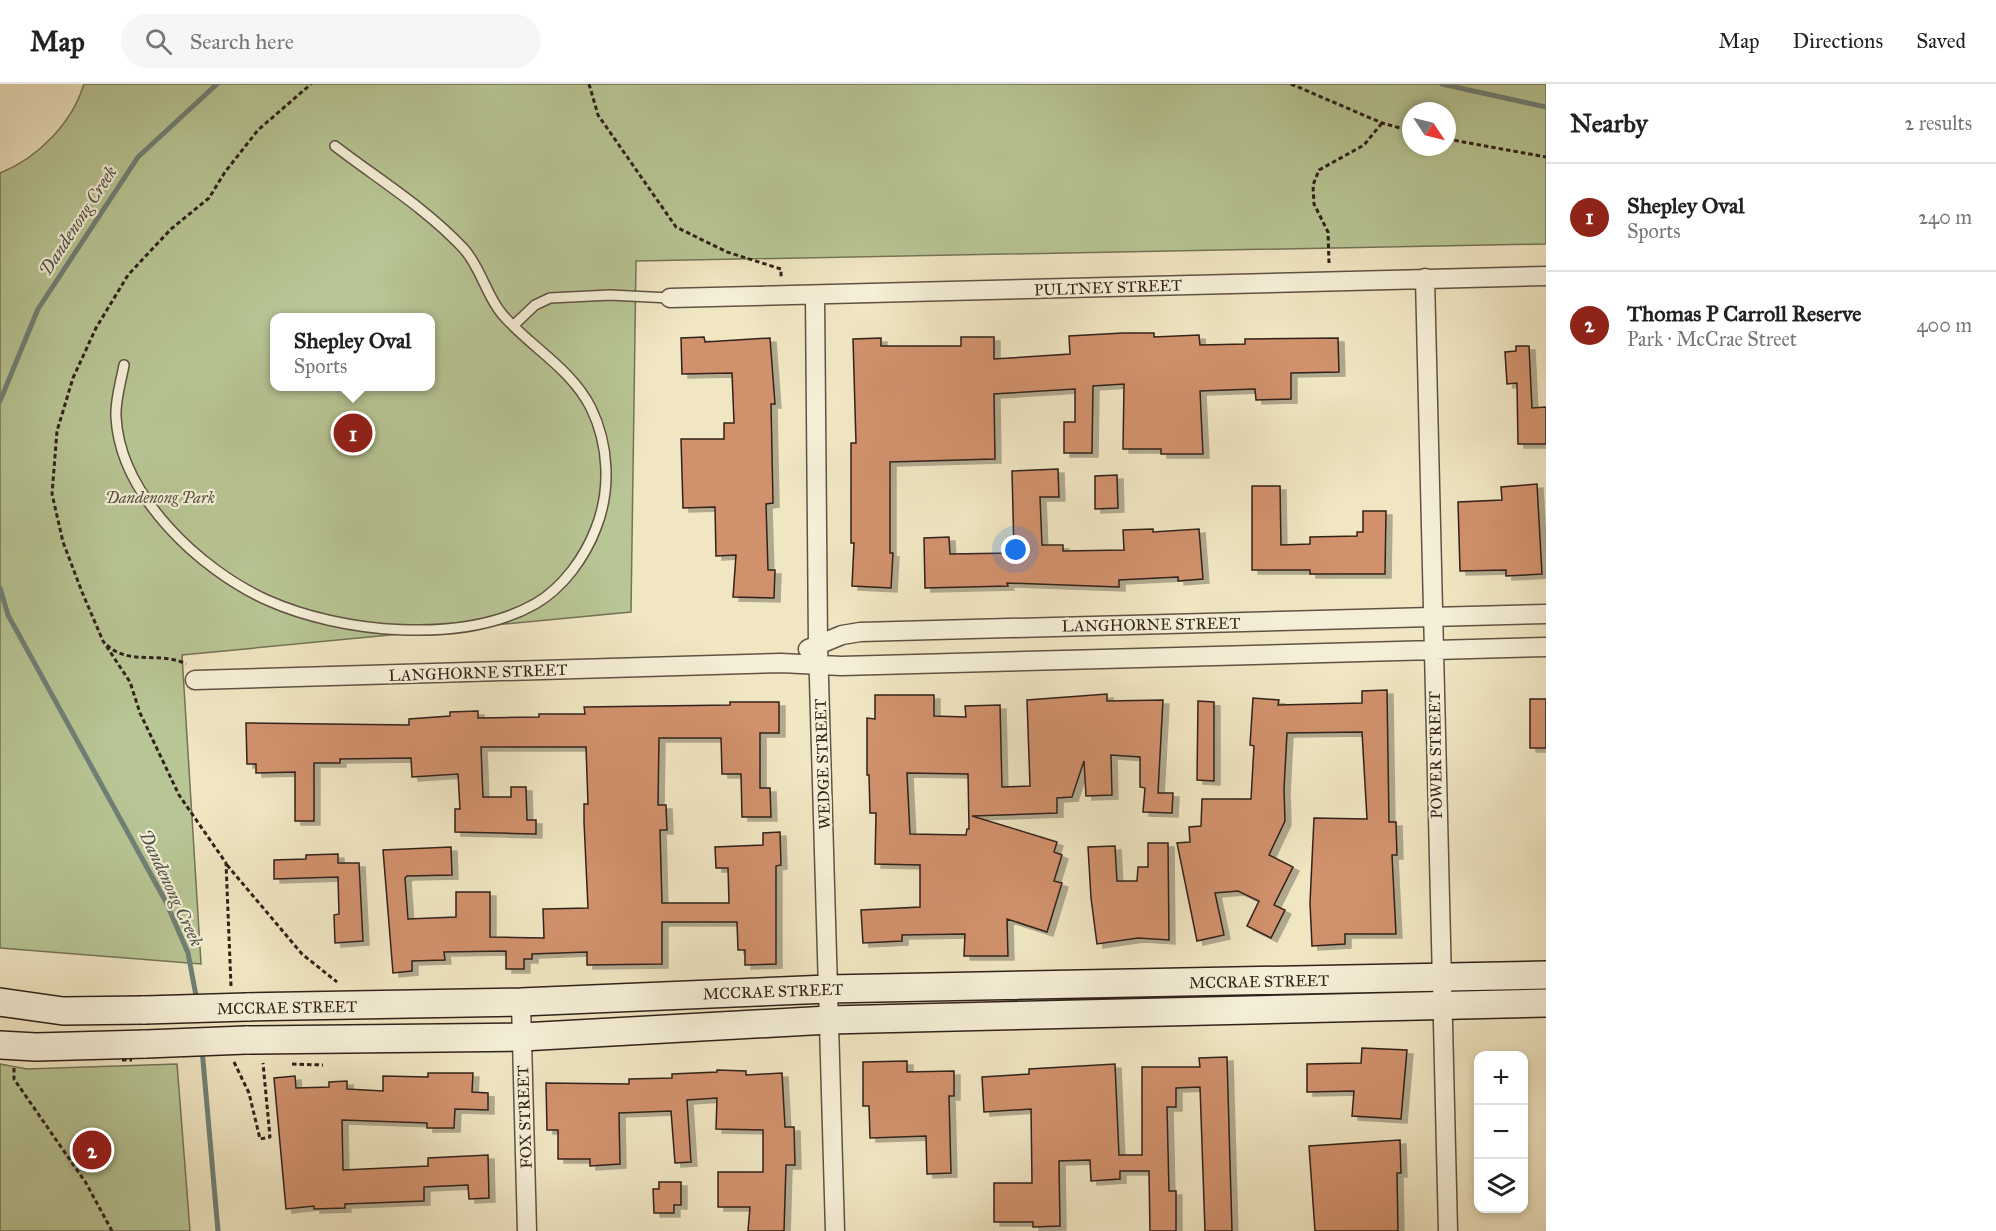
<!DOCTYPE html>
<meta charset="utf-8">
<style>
:root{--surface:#fff;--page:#f6f6f6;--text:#222;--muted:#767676;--line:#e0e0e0;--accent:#8f2418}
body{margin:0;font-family:"IM FELL Great Primer",serif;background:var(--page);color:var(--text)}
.controls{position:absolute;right:18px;bottom:18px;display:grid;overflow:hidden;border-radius:12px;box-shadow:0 3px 9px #0003}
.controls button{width:54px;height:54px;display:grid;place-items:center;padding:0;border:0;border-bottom:2px solid var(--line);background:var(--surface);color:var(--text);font:30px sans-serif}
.compass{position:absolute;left:1402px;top:18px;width:54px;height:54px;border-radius:50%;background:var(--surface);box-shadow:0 3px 9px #0003;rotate:125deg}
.you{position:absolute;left:1016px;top:466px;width:21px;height:21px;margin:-15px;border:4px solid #fff;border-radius:50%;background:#1a73e8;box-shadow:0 0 0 9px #1a73e833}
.badge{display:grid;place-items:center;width:39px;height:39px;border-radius:50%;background:var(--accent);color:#fff;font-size:20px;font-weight:700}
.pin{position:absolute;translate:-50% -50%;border:3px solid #fff;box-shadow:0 2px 6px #0006}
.popup{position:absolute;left:270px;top:229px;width:165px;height:78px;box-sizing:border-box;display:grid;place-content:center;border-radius:12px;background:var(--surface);filter:drop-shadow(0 2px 4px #0005);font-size:20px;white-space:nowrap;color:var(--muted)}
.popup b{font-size:22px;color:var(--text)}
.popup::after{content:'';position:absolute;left:50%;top:100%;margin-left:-12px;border:12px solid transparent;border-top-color:var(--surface)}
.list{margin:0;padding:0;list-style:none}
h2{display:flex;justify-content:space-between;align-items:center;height:78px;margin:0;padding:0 24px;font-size:26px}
h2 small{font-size:20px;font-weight:400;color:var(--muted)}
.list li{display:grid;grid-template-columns:39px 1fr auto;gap:18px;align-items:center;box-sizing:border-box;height:108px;padding:0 24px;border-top:2px solid var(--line)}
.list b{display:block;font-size:22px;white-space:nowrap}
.list p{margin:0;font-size:20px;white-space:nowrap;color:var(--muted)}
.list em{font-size:20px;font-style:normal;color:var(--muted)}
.icon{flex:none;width:33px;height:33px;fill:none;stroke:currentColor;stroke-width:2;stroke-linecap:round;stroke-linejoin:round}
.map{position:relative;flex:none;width:1546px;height:1147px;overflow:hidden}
header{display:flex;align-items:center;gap:36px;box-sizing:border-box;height:84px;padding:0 30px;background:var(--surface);border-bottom:2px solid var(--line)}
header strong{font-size:28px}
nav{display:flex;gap:33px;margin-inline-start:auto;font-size:21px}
.search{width:420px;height:54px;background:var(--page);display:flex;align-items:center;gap:15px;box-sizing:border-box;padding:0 21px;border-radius:33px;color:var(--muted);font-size:22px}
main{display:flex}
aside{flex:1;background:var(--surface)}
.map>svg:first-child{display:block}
.green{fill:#b8c594;stroke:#747357;stroke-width:1.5;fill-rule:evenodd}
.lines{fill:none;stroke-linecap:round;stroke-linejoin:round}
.stream{stroke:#708076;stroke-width:5}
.building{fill:#d1916d;stroke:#31211a;stroke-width:1.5;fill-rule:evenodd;filter:url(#shadow)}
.lane-casing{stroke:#615244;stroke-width:12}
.street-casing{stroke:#615244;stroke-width:21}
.secondary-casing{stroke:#31211a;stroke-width:30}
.path{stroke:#31211a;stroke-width:3;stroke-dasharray:4.5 3;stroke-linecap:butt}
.lane{stroke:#f5efd7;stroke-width:9}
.street{stroke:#f5efd7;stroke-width:18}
.secondary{stroke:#f5efd7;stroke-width:27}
.secondary-bridge-casing{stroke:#31211a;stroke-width:30;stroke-linecap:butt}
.path-bridge{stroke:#31211a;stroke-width:3;stroke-dasharray:4.5 3;stroke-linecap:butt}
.secondary-bridge{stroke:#f5efd7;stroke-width:27}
.labels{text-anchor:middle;stroke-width:4.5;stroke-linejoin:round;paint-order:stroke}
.street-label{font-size:16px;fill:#31211a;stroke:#f5efd7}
.park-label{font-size:16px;font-style:italic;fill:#5a523f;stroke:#f5efd7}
.water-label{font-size:18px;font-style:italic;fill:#505148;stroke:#f5efd7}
</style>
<header>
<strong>Map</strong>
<div class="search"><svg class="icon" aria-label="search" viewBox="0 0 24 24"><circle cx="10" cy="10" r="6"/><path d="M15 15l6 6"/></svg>Search here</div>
<nav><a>Map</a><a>Directions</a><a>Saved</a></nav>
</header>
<main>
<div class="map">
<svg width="1546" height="1147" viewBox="0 0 1546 1147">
<defs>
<filter id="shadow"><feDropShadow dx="6" dy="4" stdDeviation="0" flood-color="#0004"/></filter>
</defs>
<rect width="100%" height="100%" fill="#f0e6c2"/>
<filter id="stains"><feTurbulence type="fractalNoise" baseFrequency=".00333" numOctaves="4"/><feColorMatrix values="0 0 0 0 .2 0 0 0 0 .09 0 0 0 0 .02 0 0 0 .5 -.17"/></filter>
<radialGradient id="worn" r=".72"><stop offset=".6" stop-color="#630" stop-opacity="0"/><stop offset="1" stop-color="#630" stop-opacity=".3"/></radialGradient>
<path class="green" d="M 84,0 L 1546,0 L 1546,160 L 636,177 L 631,528 L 182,571 L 201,880 L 0,864 L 0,89 C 38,74 72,39 84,0 ZM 1411,27 L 1447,27 L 1447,63 L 1411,63 ZM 275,234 L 431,234 L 431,302 L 275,302 Z
M 0,980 L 27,985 L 177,980 L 190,1147 L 0,1147 Z"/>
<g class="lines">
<path class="stream" d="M 1442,0 L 1546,23
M 0,317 L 38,225 L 138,73 L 217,0
M 0,504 L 8,531 L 166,818 L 188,869 L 197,917
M 202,965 L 218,1147"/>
</g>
<path class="building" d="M 1123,249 L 1154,249 L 1154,253 L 1199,251 L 1200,261 L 1245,260 L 1245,255 L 1338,254 L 1339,288 L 1291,289 L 1291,315 L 1256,316 L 1255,305 L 1200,307 L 1203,370 L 1161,370 L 1161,365 L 1123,365 L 1124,300 L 1093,302 L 1092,369 L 1064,369 L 1064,338 L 1075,338 L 1075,305 L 994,310 L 995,375 L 890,378 L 890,469 L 893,469 L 891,504 L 852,502 L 854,459 L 851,459 L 851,359 L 856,359 L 853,255 L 881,254 L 881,262 L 961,262 L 961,253 L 994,253 L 994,275 L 1070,270 L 1069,252 Z
M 704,253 L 705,258 L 770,254 L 775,320 L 771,320 L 773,419 L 766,420 L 768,486 L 775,486 L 774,514 L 733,513 L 736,471 L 716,472 L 715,423 L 683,424 L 681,355 L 724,355 L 724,339 L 734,339 L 732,289 L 682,290 L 681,254 Z
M 1516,262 L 1529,262 L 1532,324 L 1546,323 L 1546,360 L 1518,360 L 1517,299 L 1507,300 L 1505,268 L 1516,267 Z
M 1058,385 L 1059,413 L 1040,413 L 1042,461 L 1063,461 L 1063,467 L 1124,466 L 1123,446 L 1153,445 L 1153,448 L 1199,445 L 1203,495 L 1178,497 L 1178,493 L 1119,496 L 1119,503 L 1007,499 L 1008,502 L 925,504 L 924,454 L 949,453 L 950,470 L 1014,469 L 1012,387 Z
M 1117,391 L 1118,424 L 1095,425 L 1095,392 Z
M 1537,400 L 1542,490 L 1506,492 L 1506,486 L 1460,487 L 1458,418 L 1502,416 L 1501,403 Z
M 1252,402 L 1280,402 L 1281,461 L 1310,460 L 1310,453 L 1357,452 L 1357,448 L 1363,448 L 1363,427 L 1386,427 L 1385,490 L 1310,490 L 1310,486 L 1252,486 Z
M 1387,606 L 1389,738 L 1396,738 L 1397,771 L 1392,771 L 1396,850 L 1345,850 L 1345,860 L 1312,862 L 1310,819 L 1314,734 L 1367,735 L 1362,648 L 1287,649 L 1284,705 L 1285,737 L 1269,771 L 1293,783 L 1274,821 L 1285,826 L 1271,854 L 1247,842 L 1259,817 L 1238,807 L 1215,809 L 1224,851 L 1197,857 L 1177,759 L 1190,758 L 1189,743 L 1201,742 L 1202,715 L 1251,715 L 1254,662 L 1250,661 L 1253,614 L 1279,616 L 1278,621 L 1362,619 L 1362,607 Z
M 1107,610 L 1107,617 L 1163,616 L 1158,709 L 1173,709 L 1172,729 L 1143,728 L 1145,704 L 1140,703 L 1140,673 L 1111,671 L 1112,711 L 1086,712 L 1084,677 L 1072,713 L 1057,714 L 1057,729 L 972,732 L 1057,758 L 1054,768 L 1062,771 L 1054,797 L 1062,799 L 1047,848 L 1007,835 L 1008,872 L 964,872 L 965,850 L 902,851 L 902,857 L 863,859 L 861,826 L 920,823 L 920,781 L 875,780 L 876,729 L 870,729 L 869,691 L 867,691 L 867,634 L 875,635 L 875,611 L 934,611 L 934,632 L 966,633 L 965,622 L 1000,621 L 1002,703 L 1030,702 L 1027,616 ZM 907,689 L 968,690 L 969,745 L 967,745 L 966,751 L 910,750 Z
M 1530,615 L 1546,615 L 1546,664 L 1530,664 Z
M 1198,617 L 1214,618 L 1214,697 L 1197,696 Z
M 730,618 L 779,618 L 779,649 L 760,649 L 760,704 L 770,704 L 771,733 L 742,733 L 741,690 L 722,690 L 721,654 L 659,654 L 658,721 L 666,721 L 667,746 L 660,746 L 662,819 L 729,819 L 728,784 L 716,784 L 715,763 L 763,761 L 763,749 L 780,748 L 781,781 L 776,782 L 776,880 L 745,881 L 745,866 L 738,866 L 737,838 L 662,838 L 662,880 L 587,881 L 587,868 L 532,870 L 532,875 L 524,875 L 524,885 L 506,885 L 506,867 L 444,868 L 445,876 L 412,877 L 412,887 L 393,889 L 383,766 L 451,763 L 452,791 L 407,792 L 405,794 L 408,835 L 456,833 L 456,808 L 490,808 L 490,853 L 544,854 L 543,825 L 588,824 L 584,738 L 584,720 L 588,720 L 586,663 L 481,663 L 483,713 L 511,713 L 511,703 L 526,703 L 527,736 L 536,736 L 536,750 L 455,748 L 455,725 L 460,725 L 458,690 L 412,693 L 411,674 L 340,675 L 340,679 L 314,679 L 314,737 L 295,737 L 295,688 L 256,689 L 256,680 L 247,680 L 246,639 L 409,641 L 409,635 L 450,632 L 450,628 L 478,627 L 478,634 L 539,633 L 539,630 L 585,630 L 584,623 L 730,621 Z
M 1148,759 L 1168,759 L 1169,856 L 1138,854 L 1097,860 L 1091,814 L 1088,763 L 1115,762 L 1117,797 L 1137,797 L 1138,783 L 1148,783 Z
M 338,770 L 338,779 L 359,779 L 363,857 L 335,859 L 334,831 L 339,830 L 338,793 L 274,795 L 274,776 L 306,775 L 306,771 Z
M 1362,964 L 1407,966 L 1401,1035 L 1352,1032 L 1354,1007 L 1307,1008 L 1307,980 L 1361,979 Z
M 1227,973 L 1232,1147 L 1205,1147 L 1200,1003 L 1176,1004 L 1176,1023 L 1167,1023 L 1169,1107 L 1176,1107 L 1176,1147 L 1150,1147 L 1149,1087 L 1120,1087 L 1120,1095 L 1091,1097 L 1090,1076 L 1059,1077 L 1060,1142 L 1033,1143 L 1033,1138 L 994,1138 L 994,1099 L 1032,1099 L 1031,1025 L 984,1028 L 982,993 L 1029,990 L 1029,985 L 1115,980 L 1119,1071 L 1142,1071 L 1142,983 L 1200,983 L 1199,974 Z
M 907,977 L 907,988 L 954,987 L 954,1012 L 949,1012 L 951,1089 L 927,1090 L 926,1052 L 870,1054 L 869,1022 L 863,1022 L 863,978 Z
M 717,986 L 746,987 L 746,991 L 782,989 L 785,1043 L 794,1043 L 795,1081 L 786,1081 L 784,1147 L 748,1147 L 750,1123 L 718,1123 L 718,1088 L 763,1088 L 763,1046 L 716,1045 L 717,1014 L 687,1016 L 691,1078 L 675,1079 L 671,1027 L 619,1029 L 620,1080 L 590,1082 L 590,1075 L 558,1075 L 558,1046 L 547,1046 L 546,999 L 629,1000 L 629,995 L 672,994 L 672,990 L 717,988 Z
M 428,989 L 473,989 L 472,1008 L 488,1009 L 488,1026 L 455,1025 L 454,1044 L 427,1044 L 427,1039 L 342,1036 L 343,1086 L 428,1082 L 428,1074 L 488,1071 L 489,1114 L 469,1115 L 468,1101 L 424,1103 L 424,1117 L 345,1120 L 345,1124 L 314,1125 L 314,1122 L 286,1125 L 274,994 L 295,992 L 296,1004 L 329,1003 L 329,998 L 347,997 L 347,1005 L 383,1007 L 383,992 L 428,993 Z
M 1400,1056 L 1401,1089 L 1397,1089 L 1398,1147 L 1315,1147 L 1309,1062 Z
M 659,1098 L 681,1098 L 681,1121 L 674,1121 L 674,1129 L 654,1129 L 653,1105 L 659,1105 Z"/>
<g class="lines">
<defs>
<path id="lane" d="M 514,241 L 535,221 L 550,214 L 610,211 L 670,214
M 124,281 C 121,298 115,316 116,333 C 120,411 200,486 267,516 C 340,549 462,561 535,520 C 563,504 585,473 596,444 C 611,406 609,361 591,324 C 571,284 530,263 502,230 C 486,211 481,184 464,165 C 427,125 378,95 335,62"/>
<path id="street" d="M 1425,194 L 1448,1147
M 815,212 L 818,561 L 835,1147
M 670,214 L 1546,192
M 808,565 L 842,551 L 860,548 L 1546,530
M 195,596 L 781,579 L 841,582 L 1546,563
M 521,918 L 527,1147"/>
<path id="secondary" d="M 0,918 L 63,927 L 145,926
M 247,923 L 521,918 L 828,905 L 1546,891
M 246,956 L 522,953 L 829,936 L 1546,919
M 0,961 L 36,963 L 146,960"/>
</defs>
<use href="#lane" class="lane-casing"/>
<use href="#street" class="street-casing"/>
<use href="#secondary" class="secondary-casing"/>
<path class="path" d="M 589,0 L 598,31 L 676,143 L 727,168 L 781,185 L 781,193
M 1291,0 L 1382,39 L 1411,47
M 1447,55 L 1546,73
M 1329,179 L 1328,148 L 1314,120 L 1313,101 L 1319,86 L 1364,61 L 1382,39
M 107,561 C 129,582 161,567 186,580
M 227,781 L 302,870 L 337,898
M 231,902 L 226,779 L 179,711 L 140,629 L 130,598 L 103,557 L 82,508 L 63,458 L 52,410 L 57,347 L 73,294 L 96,244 L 128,191 L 171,145 L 209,114 L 225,88 L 258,46 L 311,0
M 234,978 L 249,1009 L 260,1055 L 270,1053 L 263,979
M 292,980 L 323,981
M 14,984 L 14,995 L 86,1099 L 112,1147"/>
<use href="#lane" class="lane"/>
<use href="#street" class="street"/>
<use href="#secondary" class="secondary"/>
<defs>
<path id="secondary-bridge" d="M 145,926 L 247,923
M 146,960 L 246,956"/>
</defs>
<use href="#secondary-bridge" class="secondary-bridge-casing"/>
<path class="path-bridge" d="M 122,976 L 132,976"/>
<use href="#secondary-bridge" class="secondary-bridge"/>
</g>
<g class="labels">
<g class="street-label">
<text transform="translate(1108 203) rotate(-2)" y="6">PULTNEY STREET</text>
<text transform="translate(1151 540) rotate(-1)" y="6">LANGHORNE STREET</text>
<text transform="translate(478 588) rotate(-2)" y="6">LANGHORNE STREET</text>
<text transform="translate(1435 671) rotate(-91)" y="6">POWER STREET</text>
<text transform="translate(822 680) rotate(-92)" y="6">WEDGE STREET</text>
<text transform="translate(1259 897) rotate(-1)" y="6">MCCRAE STREET</text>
<text transform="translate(773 907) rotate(-2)" y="6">MCCRAE STREET</text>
<text transform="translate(287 923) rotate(-1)" y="6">MCCRAE STREET</text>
<text transform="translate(524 1033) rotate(-92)" y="6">FOX STREET</text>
</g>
<g class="park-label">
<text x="160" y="419">Dandenong Park</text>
</g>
<g class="water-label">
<text transform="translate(78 137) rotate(-57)" y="6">Dandenong Creek</text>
<text transform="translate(171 804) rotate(65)" y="6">Dandenong Creek</text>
</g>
</g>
<rect width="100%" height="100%" filter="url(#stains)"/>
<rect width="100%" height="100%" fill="url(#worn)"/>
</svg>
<div class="controls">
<button>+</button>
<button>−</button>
<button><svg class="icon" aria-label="layers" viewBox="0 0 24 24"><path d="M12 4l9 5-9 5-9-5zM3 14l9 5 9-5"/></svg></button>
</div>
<svg class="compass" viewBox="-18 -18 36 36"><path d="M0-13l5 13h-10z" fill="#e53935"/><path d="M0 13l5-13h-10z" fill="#767676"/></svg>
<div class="you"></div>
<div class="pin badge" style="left:353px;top:349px">1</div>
<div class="popup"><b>Shepley Oval</b>Sports</div>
<div class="pin badge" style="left:92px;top:1066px">2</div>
</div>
<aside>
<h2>Nearby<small>2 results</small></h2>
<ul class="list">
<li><span class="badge">1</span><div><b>Shepley Oval</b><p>Sports</p></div><em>240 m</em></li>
<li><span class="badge">2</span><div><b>Thomas P Carroll Reserve</b><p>Park · McCrae Street</p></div><em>400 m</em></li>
</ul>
</aside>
</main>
